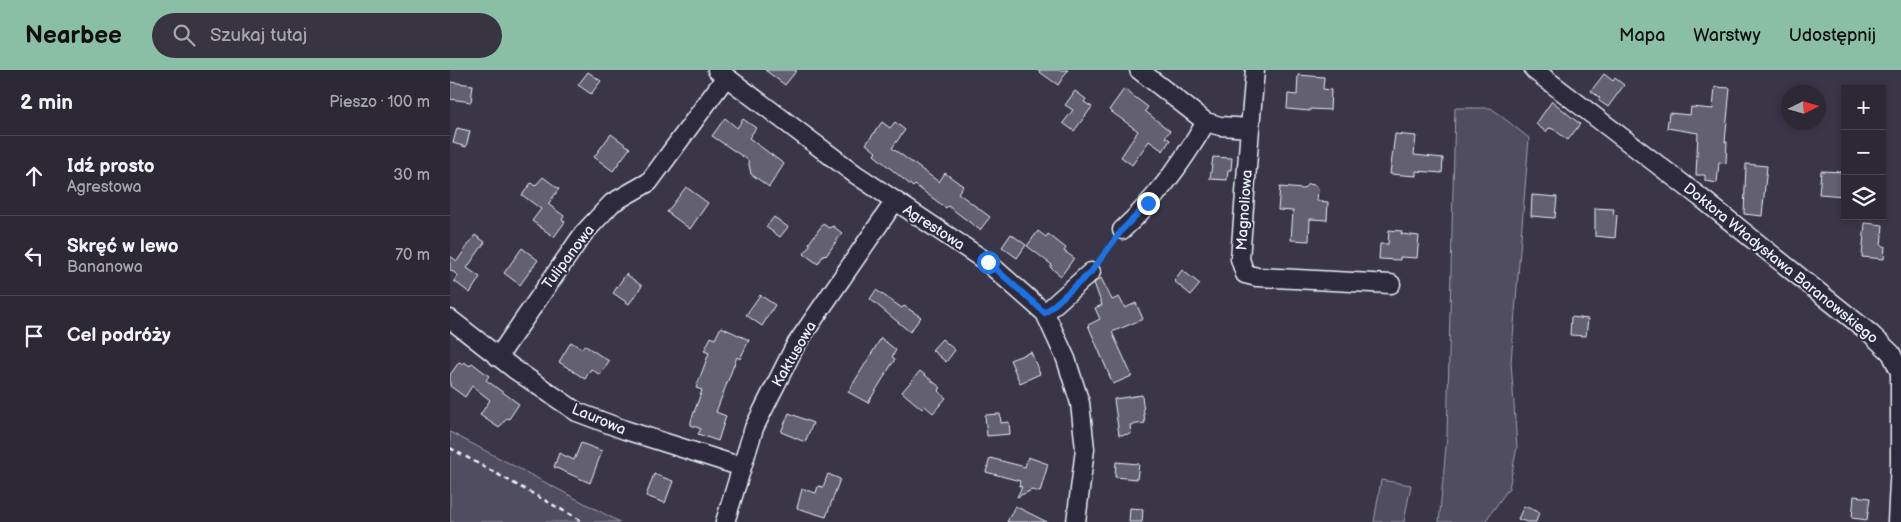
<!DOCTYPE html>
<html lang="pl">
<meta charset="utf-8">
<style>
:root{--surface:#2c2836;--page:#383442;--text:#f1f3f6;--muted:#a6a6ad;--line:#484451;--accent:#8abfa5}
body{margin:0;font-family:"Balsamiq Sans",sans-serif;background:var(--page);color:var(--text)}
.controls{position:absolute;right:15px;top:15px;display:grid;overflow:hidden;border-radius:0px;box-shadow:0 2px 8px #0003}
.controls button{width:45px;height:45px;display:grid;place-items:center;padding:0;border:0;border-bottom:1px solid var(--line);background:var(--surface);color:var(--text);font:25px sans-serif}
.compass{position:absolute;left:1331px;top:15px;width:45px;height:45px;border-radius:50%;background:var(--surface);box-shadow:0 2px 8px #0003;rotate:85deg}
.stop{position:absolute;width:15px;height:15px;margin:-11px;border:4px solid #1a73e8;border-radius:50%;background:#fff}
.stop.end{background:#1a73e8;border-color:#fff;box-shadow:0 1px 5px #0008}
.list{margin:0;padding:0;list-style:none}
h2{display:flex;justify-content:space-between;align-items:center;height:65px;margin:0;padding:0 20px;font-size:21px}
h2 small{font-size:16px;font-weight:400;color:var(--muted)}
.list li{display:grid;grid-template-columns:32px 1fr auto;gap:15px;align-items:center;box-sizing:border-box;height:80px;padding:0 20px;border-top:1px solid var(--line)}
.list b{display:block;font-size:19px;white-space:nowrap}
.list p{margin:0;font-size:16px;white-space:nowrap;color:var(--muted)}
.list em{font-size:16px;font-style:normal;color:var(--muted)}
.icon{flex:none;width:28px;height:28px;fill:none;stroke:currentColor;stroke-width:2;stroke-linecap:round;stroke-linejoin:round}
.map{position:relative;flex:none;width:1451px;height:452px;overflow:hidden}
header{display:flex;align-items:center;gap:30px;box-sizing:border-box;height:70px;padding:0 25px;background:var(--accent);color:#111}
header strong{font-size:24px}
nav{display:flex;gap:28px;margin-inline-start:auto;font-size:18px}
.search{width:350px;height:45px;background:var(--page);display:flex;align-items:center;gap:12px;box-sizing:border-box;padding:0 18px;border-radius:28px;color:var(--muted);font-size:19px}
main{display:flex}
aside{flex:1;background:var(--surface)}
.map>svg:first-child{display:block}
.green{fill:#504e5f;stroke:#9ca0ac}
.building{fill:#636171;stroke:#e8f1f8}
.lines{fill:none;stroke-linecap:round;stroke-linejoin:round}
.street-casing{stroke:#e8f1f8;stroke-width:21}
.path{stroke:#e8f1f8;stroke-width:2.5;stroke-dasharray:5 4;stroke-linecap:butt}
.street{stroke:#2f2a3d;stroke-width:18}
.route{stroke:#1a73e8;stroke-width:6}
.labels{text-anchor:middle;stroke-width:4;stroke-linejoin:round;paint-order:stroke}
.street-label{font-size:15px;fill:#e8f1f8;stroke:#2f2a3d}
</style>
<header>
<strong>Nearbee</strong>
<div class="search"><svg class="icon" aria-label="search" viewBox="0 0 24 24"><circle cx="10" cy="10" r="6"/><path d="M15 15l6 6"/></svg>Szukaj tutaj</div>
<nav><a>Mapa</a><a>Warstwy</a><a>Udostępnij</a></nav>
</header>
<main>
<aside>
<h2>2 min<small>Pieszo · 100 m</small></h2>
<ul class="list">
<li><svg class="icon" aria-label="ahead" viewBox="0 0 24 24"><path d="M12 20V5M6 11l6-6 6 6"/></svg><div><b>Idź prosto</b><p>Agrestowa</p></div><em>30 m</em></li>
<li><svg class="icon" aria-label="left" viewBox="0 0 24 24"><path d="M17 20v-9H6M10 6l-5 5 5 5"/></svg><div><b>Skręć w lewo</b><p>Bananowa</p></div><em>70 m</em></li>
<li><svg class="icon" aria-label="arrive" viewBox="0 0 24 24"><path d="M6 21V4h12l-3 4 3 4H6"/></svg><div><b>Cel podróży</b></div></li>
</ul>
</aside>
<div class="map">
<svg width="1451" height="452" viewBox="0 0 1451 452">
<rect width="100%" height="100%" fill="#3a3648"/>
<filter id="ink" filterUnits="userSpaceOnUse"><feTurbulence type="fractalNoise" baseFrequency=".02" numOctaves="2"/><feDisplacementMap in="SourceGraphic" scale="10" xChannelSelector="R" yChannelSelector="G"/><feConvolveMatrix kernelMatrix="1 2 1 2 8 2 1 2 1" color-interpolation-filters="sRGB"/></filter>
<g filter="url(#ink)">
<path class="green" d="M 1005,38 L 1041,38 L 1079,68 L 1061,292 L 1067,377 L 1059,418 L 1036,450 L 1031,452 L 989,452 L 997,366 Z
M 0,362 L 170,452 L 0,452 Z
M 931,410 L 961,415 L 954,452 L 924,452 Z"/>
<path class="building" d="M 315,0 L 347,0 L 335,15 Z
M 587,0 L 618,0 L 608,15 Z
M 138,2 L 151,11 L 141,24 L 128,15 Z
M 1154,4 L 1163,11 L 1165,8 L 1174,15 L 1158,37 L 1148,30 L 1150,28 L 1141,21 Z
M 848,5 L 874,7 L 873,19 L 881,20 L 880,40 L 860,39 L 860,41 L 837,39 L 838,24 L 847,25 Z
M 0,12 L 23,15 L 21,32 L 0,29 Z
M 1265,17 L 1280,18 L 1275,72 L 1277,72 L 1276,93 L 1269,92 L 1267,113 L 1255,111 L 1255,105 L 1246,105 L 1248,63 L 1217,58 L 1219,43 L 1240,45 L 1241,37 L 1263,39 Z
M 674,19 L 698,37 L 695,41 L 720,61 L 715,67 L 720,70 L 713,81 L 699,71 L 682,95 L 671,87 L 688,61 L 659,40 Z
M 625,21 L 636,29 L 634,32 L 642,37 L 624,61 L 613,53 L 623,40 L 615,35 Z
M 1102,31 L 1130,54 L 1118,70 L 1103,59 L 1099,58 L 1096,62 L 1086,54 Z
M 275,48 L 287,58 L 293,49 L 306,58 L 299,68 L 334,94 L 319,117 L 301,104 L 298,90 L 262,66 Z
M 432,52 L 440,58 L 445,52 L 455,60 L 442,78 L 489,112 L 495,103 L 513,116 L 508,123 L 540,147 L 530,160 L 498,136 L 496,138 L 465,115 L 463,117 L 424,85 L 426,82 L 416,74 Z
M 7,58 L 20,61 L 16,77 L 3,73 Z
M 161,64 L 180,78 L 163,101 L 144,87 Z
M 945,64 L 966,66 L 964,85 L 993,88 L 992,103 L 966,101 L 966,106 L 940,104 Z
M 763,87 L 782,88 L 781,100 L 778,100 L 777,110 L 760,109 Z
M 1296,94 L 1317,96 L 1312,146 L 1294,144 Z
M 1371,101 L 1395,102 L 1395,126 L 1369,124 Z
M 93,107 L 109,119 L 98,134 L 114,146 L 112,150 L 115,152 L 104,167 L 82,151 L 91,139 L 72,125 L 81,113 L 85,116 Z
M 858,114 L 865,115 L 868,119 L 867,131 L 878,132 L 877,150 L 860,149 L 859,171 L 841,170 L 843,141 L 828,140 L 830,117 L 853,119 Z
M 236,117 L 258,133 L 240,159 L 217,142 Z
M 1082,125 L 1107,127 L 1105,148 L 1081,146 Z
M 1145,138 L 1164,139 L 1163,144 L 1167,145 L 1165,168 L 1145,166 Z
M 324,147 L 338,157 L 330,167 L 316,157 Z
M 1415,153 L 1433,155 L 1431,176 L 1435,176 L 1434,189 L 1412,187 Z
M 373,154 L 379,158 L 383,156 L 392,163 L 376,186 L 374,184 L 368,194 L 354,184 L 360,175 L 359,173 Z
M 939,160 L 952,161 L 951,164 L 969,166 L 967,188 L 950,187 L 950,190 L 929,189 L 930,174 L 938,174 Z
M 588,161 L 596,167 L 598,164 L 616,178 L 614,181 L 624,188 L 611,206 L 600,197 L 602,195 L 577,176 Z
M 561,164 L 576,175 L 567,188 L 552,177 Z
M 25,165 L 35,172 L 17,198 L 30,207 L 20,223 L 4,211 L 8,205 L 0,200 L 0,186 L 7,191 Z
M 72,178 L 88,190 L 70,215 L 54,203 Z
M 732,200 L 750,214 L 741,225 L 724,211 Z
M 176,204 L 192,216 L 179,234 L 163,223 Z
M 651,208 L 662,230 L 669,227 L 675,238 L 686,233 L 693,249 L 662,262 L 682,306 L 663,314 L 638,255 L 650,249 L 645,238 L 652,235 L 644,213 Z
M 426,220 L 452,238 L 454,236 L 471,247 L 460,262 L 420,229 Z
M 310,225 L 325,235 L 312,256 L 296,245 Z
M 1121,247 L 1138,249 L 1136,266 L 1120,265 Z
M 271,257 L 299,270 L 290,289 L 287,287 L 266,342 L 276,346 L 268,371 L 248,364 L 251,359 L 241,355 L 241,351 L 252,320 L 246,318 L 259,283 L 254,281 L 261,267 L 265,269 Z
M 431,268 L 446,280 L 442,287 L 445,289 L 418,333 L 398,322 Z
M 492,269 L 505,280 L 496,292 L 482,280 Z
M 121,272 L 132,279 L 134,275 L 159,291 L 150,305 L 141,299 L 135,309 L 109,292 Z
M 581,282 L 590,304 L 570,313 L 560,290 Z
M 9,292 L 13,294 L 14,292 L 20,296 L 22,293 L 39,306 L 36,310 L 69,334 L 59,349 L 57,348 L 49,358 L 30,345 L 40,330 L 22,316 L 15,327 L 0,316 L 0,305 Z
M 470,301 L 491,318 L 488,321 L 496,328 L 483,343 L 475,336 L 472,339 L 452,322 Z
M 692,325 L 695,353 L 680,355 L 681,364 L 669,365 L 664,329 Z
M 339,343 L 363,353 L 355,372 L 331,362 Z
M 550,344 L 551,353 L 559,352 L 560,364 L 537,366 L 535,345 Z
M 131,373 L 152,381 L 140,413 L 104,397 L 109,383 L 124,390 Z
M 578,387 L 598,394 L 590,422 L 582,420 L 567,427 L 572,417 L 569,416 L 570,411 L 536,402 L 540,388 L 575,397 Z
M 666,392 L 689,394 L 687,409 L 665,407 Z
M 204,404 L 223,411 L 215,433 L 196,426 Z
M 378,404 L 390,409 L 376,447 L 347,438 L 352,419 L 366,423 L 368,416 L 373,417 Z
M 1404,426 L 1420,428 L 1417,450 L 1402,448 Z
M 565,436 L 597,452 L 557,452 Z
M 1074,436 L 1089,442 L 1086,452 L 1077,452 L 1068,449 Z
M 680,438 L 693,439 L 692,452 L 679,452 Z"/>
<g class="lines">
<defs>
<path id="street" d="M 267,0 L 405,104 L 537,192 L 595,243 L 616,289 L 630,333 L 635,379 L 626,452
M 689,0 L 756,52 L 770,56 L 800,58 L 790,189 L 795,204 L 807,207 L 941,214
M 1084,0 L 1250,127 L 1421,264 L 1441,283 L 1450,302 L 1450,392 L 1447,452
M 800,58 L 805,0
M 672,160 C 704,131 734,90 756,52
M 595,243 L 641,202
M 0,249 L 64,299 L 127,342 L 175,360 L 292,397
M 48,287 L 133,164 L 162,133 L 199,112 L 276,7
M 275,452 L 304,358 L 345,276 L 445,131"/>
</defs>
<use href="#street" class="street-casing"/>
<path class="path" d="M 651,189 L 662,173
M 0,378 L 134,452"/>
<use href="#street" class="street"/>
</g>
</g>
<g class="lines" filter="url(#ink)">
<path class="route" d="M 538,192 L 595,243 L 641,202 L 672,160 L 698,133"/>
</g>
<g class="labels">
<g class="street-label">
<text transform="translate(794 140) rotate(-86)" y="5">Magnoliowa</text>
<text transform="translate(484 157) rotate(33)" y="5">Agrestowa</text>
<text transform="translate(118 187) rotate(-53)" y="5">Tulipanowa</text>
<text transform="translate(1331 193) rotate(39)" y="5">Doktora Władysława Baranowskiego</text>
<text transform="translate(344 284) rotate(-60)" y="5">Kaktusowa</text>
<text transform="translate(149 349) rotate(23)" y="5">Laurowa</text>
</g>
</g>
</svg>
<div class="controls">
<button>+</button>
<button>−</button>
<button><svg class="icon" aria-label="layers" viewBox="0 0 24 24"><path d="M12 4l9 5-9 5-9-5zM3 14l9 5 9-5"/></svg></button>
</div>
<svg class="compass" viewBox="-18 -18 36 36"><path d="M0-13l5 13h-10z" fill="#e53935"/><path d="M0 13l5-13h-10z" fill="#a6a6ad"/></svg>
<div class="stop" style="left:538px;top:192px"></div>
<div class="stop end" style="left:698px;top:133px"></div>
</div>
</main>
